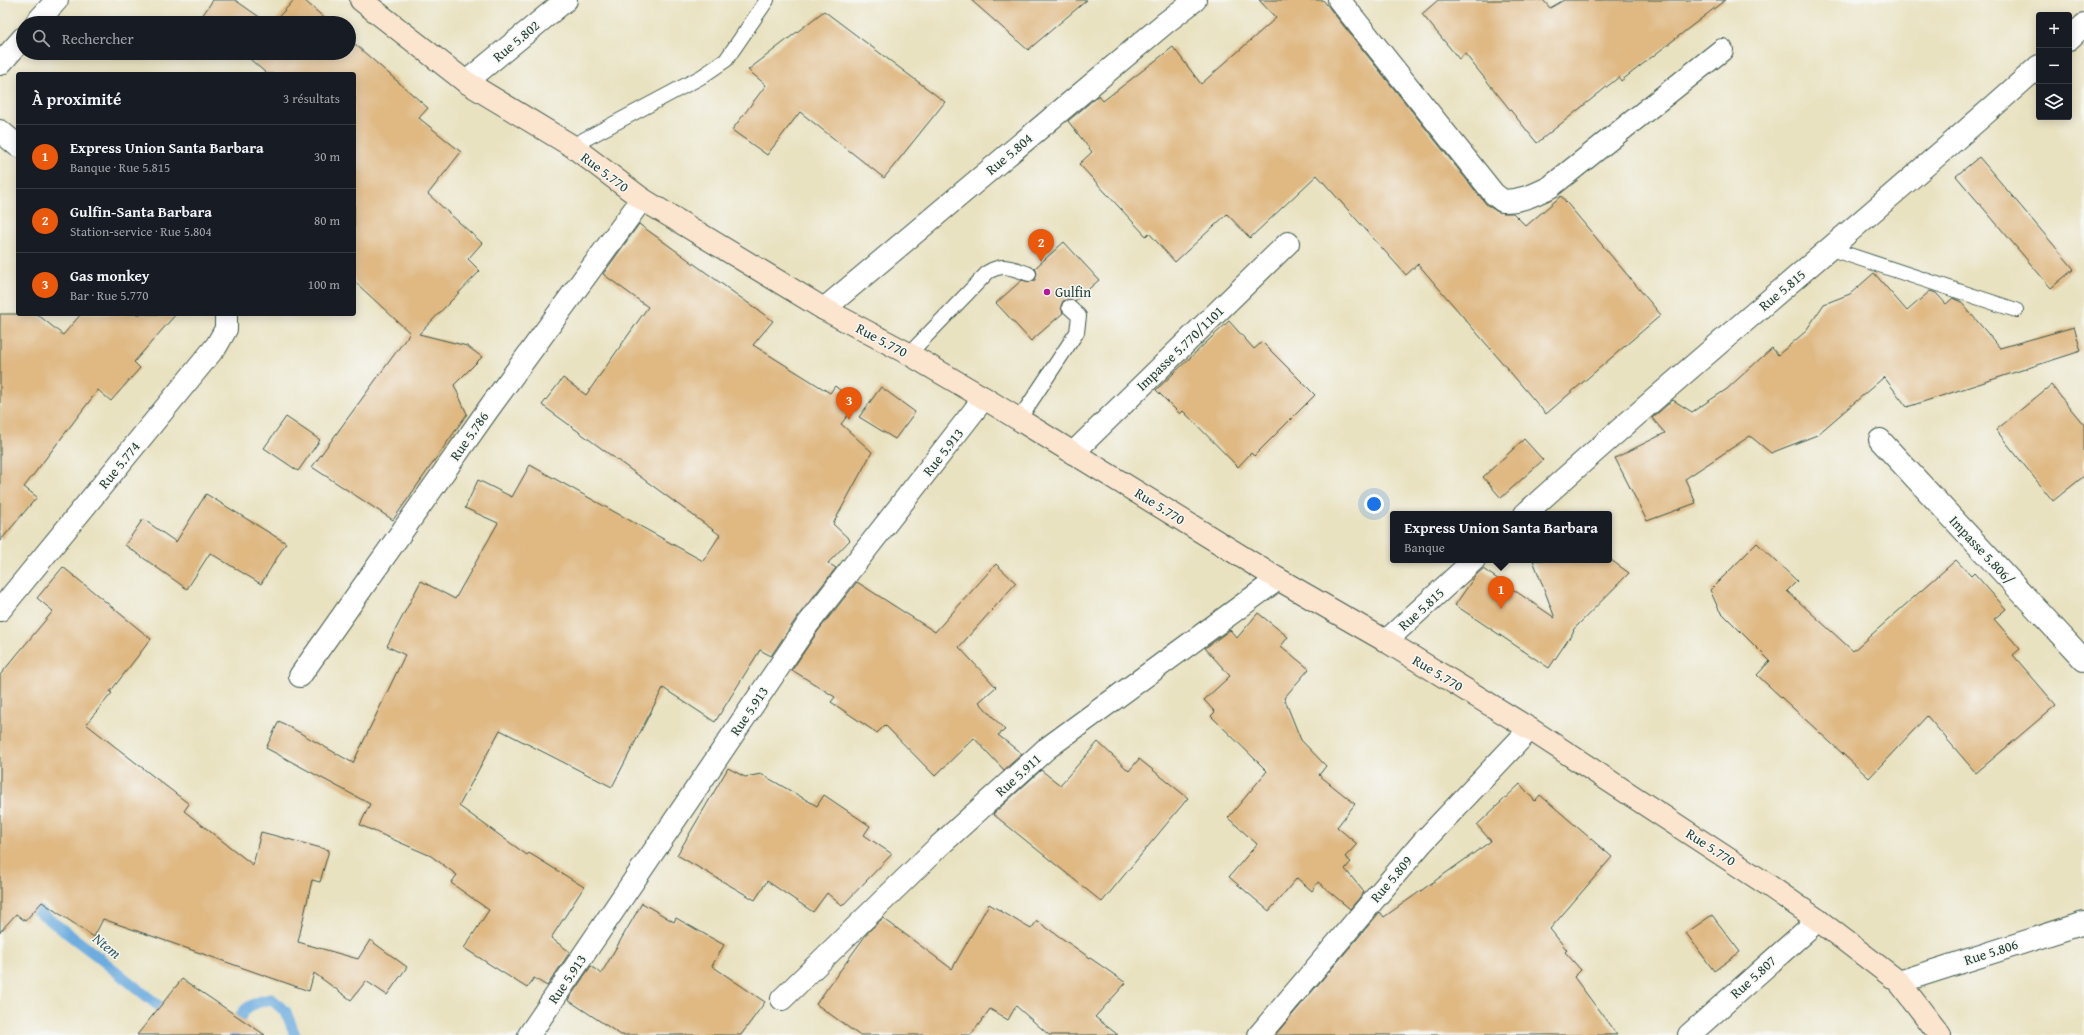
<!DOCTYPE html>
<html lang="fr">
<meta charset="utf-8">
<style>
:root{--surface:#171b24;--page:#20242c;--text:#f1f3f6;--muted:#9ea1a6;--line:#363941;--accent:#ea580c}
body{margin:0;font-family:"Gentium Book Plus",serif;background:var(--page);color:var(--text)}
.controls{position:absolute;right:12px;top:12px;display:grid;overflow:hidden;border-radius:4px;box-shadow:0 2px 10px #0003}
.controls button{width:36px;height:36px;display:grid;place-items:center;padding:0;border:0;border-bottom:1px solid var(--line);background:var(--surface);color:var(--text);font:20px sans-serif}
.you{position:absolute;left:1374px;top:504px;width:14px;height:14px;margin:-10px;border:3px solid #fff;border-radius:50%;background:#1a73e8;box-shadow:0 0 0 6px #1a73e833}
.badge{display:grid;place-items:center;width:26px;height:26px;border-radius:50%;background:var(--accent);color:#fff;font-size:13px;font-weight:700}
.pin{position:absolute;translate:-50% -33px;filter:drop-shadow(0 1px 2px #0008)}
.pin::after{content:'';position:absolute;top:21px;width:14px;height:12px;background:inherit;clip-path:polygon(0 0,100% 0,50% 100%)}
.popup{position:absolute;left:1390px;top:511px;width:222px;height:52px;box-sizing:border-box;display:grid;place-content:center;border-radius:4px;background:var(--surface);filter:drop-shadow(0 1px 3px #0005);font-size:13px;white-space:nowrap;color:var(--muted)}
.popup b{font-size:15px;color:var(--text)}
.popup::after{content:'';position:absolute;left:50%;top:100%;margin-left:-8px;border:8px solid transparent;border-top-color:var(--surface)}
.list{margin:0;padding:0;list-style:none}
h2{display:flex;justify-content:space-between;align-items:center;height:52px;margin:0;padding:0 16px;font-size:17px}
h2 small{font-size:13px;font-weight:400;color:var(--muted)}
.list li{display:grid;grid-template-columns:26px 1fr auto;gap:12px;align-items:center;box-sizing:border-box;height:64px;padding:0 16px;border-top:1px solid var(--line)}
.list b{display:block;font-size:15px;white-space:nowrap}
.list p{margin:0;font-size:13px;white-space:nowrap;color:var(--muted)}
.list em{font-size:13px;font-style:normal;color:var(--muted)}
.icon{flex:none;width:22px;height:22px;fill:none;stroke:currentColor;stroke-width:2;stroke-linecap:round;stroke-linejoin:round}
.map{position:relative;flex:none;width:2084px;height:1035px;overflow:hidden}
.search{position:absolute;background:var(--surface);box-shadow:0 2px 10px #0003;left:16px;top:16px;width:340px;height:44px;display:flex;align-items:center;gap:10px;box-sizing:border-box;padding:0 14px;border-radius:22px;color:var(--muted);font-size:15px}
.panel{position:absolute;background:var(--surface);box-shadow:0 2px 10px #0003;left:16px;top:72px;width:340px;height:244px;border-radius:4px}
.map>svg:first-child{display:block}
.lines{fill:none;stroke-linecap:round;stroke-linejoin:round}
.stream{stroke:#6cacdf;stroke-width:11}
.building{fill:#dfb882}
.service-casing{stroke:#3d5649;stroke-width:16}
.minor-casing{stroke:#3d5649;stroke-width:24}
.secondary-casing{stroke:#3d5649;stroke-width:24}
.service{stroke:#fff;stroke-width:14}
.minor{stroke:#fff;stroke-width:22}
.secondary{stroke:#fce5cf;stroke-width:22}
.poi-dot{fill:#b5179e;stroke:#f6f6f2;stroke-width:1.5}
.labels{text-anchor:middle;stroke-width:3;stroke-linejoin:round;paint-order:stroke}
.street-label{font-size:14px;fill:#1f3d34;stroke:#f6f6f2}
.poi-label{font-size:14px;fill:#1f3d34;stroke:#f6f6f2;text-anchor:start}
.water-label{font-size:15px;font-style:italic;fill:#365e67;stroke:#f6f6f2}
</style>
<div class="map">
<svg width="2084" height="1035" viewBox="0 0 2084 1035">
<rect width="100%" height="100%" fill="#f6f6f2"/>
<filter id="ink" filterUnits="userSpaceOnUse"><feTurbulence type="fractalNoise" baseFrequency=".025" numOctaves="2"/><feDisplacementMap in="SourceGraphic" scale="8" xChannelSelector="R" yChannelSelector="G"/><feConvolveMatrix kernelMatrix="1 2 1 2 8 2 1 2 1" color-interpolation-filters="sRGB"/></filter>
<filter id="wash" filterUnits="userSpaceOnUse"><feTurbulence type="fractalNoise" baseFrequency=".012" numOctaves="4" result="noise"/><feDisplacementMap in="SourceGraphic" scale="16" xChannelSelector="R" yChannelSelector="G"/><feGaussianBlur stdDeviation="0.9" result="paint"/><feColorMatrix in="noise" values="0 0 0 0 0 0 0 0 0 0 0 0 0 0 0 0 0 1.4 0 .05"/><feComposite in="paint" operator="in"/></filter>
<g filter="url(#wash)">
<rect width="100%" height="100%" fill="#e9e2c1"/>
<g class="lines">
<path class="stream" d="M 25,901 L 92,952 L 170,1015
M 235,1035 C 240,1010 246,1004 271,999 L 286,1012 L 295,1035"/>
</g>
<g id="blocks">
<path class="building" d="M 213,0 L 235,0 L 268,23 L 209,23 L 202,16 Z
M 294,0 L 304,0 L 330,23 L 273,23 Z
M 971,0 L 1087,0 L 1028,50 Z
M 1259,0 L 1323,0 L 1486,204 L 1496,211 L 1504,213 L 1513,213 L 1526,226 L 1561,196 L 1661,315 L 1546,414 L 1418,264 L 1406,275 L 1317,175 L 1250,238 L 1227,214 L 1175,262 L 1149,233 L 1146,236 L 1079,164 L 1092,152 L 1068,121 L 1099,95 L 1103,101 L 1173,47 L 1201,84 L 1276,18 Z
M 1438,0 L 1543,0 L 1550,8 L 1564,0 L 1725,0 L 1621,81 L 1619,77 L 1537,143 L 1465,54 L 1459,59 L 1422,14 Z
M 824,11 L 945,102 L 884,178 L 800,112 L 767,155 L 732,130 L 766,85 L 748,70 Z
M 349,39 L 428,108 L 419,118 L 461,152 L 428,194 L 482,243 L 468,259 L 480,271 L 419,334 L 467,346 L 482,357 L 454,385 L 467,414 L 393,520 L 312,467 L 410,333 L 354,281 L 354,74 L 267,74 L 243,53 L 349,53 Z
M 1979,157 L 2074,269 L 2051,288 L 1956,176 Z
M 639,224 L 773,321 L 753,345 L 830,393 L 835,386 L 857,404 L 841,424 L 872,452 L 833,524 L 850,540 L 828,563 L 836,568 L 798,616 L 771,656 L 760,650 L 715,722 L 663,688 L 612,787 L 500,730 L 459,806 L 527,855 L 529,853 L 584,887 L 551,938 L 570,952 L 547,986 L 534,978 L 527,988 L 464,948 L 489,910 L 451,883 L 457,875 L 431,856 L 360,825 L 370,804 L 266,748 L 279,721 L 353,763 L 405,655 L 387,646 L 421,581 L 455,599 L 498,523 L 465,508 L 478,480 L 512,497 L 530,465 L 703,561 L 720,535 L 542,405 L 563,378 L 586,395 L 648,307 L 603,274 Z
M 1064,242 L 1099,280 L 1075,301 L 1070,299 L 1063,301 L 1061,306 L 1063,313 L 1031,341 L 996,303 L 1022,280 L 1030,282 L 1035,280 L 1037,273 L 1035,268 Z
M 1874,273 L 1907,311 L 1930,291 L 1936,293 L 1946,304 L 1953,298 L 1960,301 L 2000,348 L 2074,327 L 2081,351 L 1907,407 L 1884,377 L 1817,435 L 1771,453 L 1750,436 L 1685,479 L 1696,503 L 1647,521 L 1615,458 L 1665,433 L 1652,418 L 1673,400 L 1692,412 L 1727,389 L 1772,348 L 1778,355 L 1805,332 L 1824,304 L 1850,294 Z
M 0,314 L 37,314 L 63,335 L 81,314 L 176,314 L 134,362 L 140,368 L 111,401 L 98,390 L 24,487 L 37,497 L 0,541 Z
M 1229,321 L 1254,349 L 1262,342 L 1315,395 L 1254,456 L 1251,453 L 1238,467 L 1183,411 L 1180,414 L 1156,390 Z
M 2051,385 L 2084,425 L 2084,476 L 2053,501 L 1996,430 Z
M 881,387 L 915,412 L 895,439 L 859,417 Z
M 286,417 L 320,440 L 298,471 L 264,448 Z
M 1524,439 L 1543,460 L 1501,498 L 1483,477 Z
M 206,494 L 286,543 L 261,584 L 210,553 L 187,589 L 125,545 L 143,519 L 176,542 Z
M 1757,543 L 1797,581 L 1787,591 L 1853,651 L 1956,560 L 1971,576 L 1974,573 L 2006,609 L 1994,619 L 2020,649 L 2013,655 L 2056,705 L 1976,773 L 1927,716 L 1869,778 L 1757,675 L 1770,661 L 1719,610 L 1710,590 Z
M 1533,560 L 1611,560 L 1629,573 L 1573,630 L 1574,631 L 1549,668 L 1455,605 L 1476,575 L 1483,569 L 1555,618 Z
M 996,564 L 1016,583 L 959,647 L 996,687 L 979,702 L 1005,730 L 998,735 L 1022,754 L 1004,770 L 974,738 L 935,776 L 885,725 L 877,733 L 831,702 L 835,697 L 792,670 L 818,631 L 857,582 L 935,632 Z
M 63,567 L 151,639 L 110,692 L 112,693 L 86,724 L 189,804 L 184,811 L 253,865 L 261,832 L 329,850 L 320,882 L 312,880 L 298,942 L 358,959 L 370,940 L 407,967 L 387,995 L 366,981 L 351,1000 L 314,973 L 309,991 L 103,919 L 94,937 L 42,902 L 25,921 L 16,914 L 0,932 L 0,675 L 53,611 L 37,598 Z
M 1258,613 L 1288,637 L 1281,646 L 1309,669 L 1284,698 L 1301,740 L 1326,766 L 1319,775 L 1355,804 L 1337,827 L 1357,844 L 1345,857 L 1351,862 L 1345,869 L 1364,892 L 1350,909 L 1318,882 L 1312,891 L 1297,878 L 1269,911 L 1229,877 L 1257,844 L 1228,818 L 1267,771 L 1211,716 L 1215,712 L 1204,700 L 1230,676 L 1205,648 L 1230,630 L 1237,638 Z
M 1098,742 L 1129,771 L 1139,759 L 1188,798 L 1102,902 L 993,814 L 1041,770 L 1060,785 Z
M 728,768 L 745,777 L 761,774 L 817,806 L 824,795 L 870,826 L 864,835 L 892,854 L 842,906 L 827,893 L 813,912 L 767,881 L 755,900 L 677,855 Z
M 1520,784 L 1535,801 L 1540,795 L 1612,857 L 1550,929 L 1567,950 L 1565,952 L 1581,970 L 1574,977 L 1617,1035 L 1275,1035 L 1380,912 L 1384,917 L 1491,841 L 1477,825 Z
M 642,903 L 674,922 L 676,918 L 724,945 L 712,966 L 765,1002 L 741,1035 L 621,1035 L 568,1000 L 591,966 L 601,974 Z
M 989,904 L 1031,929 L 1037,921 L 1126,983 L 1095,1017 L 1118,1035 L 1049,1035 L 1016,1006 L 1008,1020 L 990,1009 L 971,1035 L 859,1035 L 816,1004 L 868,932 L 883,918 L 952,969 Z
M 1712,915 L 1740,952 L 1714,971 L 1686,933 Z
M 182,979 L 265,1035 L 137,1035 Z"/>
</g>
</g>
<g filter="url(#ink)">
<use href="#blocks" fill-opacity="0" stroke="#3d5649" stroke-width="1"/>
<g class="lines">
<defs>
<path id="service" d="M 572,146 L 701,77 L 726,60 L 767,0
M 1831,249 L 2016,310
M 909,354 L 988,272 C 1004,263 1012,268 1029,274
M 1018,421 L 1077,332 L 1079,316 L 1069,307"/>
<path id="minor" d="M 1339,0 L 1494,194 L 1503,201 C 1521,201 1534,195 1550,187 L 1722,50
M 36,23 L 57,0
M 2069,39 L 2084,25
M 0,64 L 23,38
M 466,82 L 566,0
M 0,131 L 18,146
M 824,309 L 1164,24 L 1195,0
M 1880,440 L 2084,660
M 1073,453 L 1288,243
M 1525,514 C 1693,361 1870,218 2039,66
M 0,610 L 217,345 L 226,329 L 226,314
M 1386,641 L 1474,560
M 300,676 L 487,411 L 642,199
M 1899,982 L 2084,923
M 782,999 L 939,846 L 1046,749 L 1278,579
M 529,1035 L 808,624 L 984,398
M 1259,1035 L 1422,843 L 1530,729
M 1689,1035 L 1818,920"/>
<path id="secondary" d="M 361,0 L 466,82 L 572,146 L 642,199 L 824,309 L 909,354 L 984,398 L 1278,579 L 1386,641 L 1530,729 L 1765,883 L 1818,920 L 1899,982 L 1940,1035"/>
</defs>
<use href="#service" class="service-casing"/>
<use href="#minor" class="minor-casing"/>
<use href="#secondary" class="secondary-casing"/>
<use href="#service" class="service"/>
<use href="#minor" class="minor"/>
<use href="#secondary" class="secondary"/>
</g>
</g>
<circle class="poi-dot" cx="1047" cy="292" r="4"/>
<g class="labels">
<g class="street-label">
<text transform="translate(516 41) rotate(-40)" y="5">Rue 5.802</text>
<text transform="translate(1009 154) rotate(-40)" y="5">Rue 5.804</text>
<text transform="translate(605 172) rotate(37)" y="5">Rue 5.770</text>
<text transform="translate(1782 290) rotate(-40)" y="5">Rue 5.815</text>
<text transform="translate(882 340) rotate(28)" y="5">Rue 5.770</text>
<text transform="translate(1180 348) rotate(-44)" y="5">Impasse 5.770/1101</text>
<text transform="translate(469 436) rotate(-55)" y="5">Rue 5.786</text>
<text transform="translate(943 452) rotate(-52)" y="5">Rue 5.913</text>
<text transform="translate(119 465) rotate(-51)" y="5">Rue 5.774</text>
<text transform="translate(1160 506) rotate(32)" y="5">Rue 5.770</text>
<text transform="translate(1982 550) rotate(47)" y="5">Impasse 5.806/</text>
<text transform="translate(1421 609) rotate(-42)" y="5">Rue 5.815</text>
<text transform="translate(1438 673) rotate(31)" y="5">Rue 5.770</text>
<text transform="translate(749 711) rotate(-56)" y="5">Rue 5.913</text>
<text transform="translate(1018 775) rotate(-42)" y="5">Rue 5.911</text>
<text transform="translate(1711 847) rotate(33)" y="5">Rue 5.770</text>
<text transform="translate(1391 879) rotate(-50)" y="5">Rue 5.809</text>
<text transform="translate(1991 952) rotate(-18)" y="5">Rue 5.806</text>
<text transform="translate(1753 977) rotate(-42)" y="5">Rue 5.807</text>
<text transform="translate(567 979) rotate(-56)" y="5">Rue 5.913</text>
</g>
<g class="poi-label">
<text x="1055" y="297">Gulfin</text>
</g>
<g class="water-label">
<text transform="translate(107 946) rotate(39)" y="5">Ntem</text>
</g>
</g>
</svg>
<div class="controls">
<button>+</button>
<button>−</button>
<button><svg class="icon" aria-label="layers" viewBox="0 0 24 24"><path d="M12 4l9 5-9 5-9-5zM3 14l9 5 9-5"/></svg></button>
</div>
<div class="you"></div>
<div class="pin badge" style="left:1501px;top:609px">1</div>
<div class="popup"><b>Express Union Santa Barbara</b>Banque</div>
<div class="pin badge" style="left:1041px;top:262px">2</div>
<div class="pin badge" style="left:849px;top:420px">3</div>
<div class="search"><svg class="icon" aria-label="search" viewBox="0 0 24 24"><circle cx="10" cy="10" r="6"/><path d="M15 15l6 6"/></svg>Rechercher</div>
<section class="panel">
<h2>À proximité<small>3 résultats</small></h2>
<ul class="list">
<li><span class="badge">1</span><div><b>Express Union Santa Barbara</b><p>Banque · Rue 5.815</p></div><em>30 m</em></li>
<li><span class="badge">2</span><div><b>Gulfin-Santa Barbara</b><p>Station-service · Rue 5.804</p></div><em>80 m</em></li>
<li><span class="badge">3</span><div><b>Gas monkey</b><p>Bar · Rue 5.770</p></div><em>100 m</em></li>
</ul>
</section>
</div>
